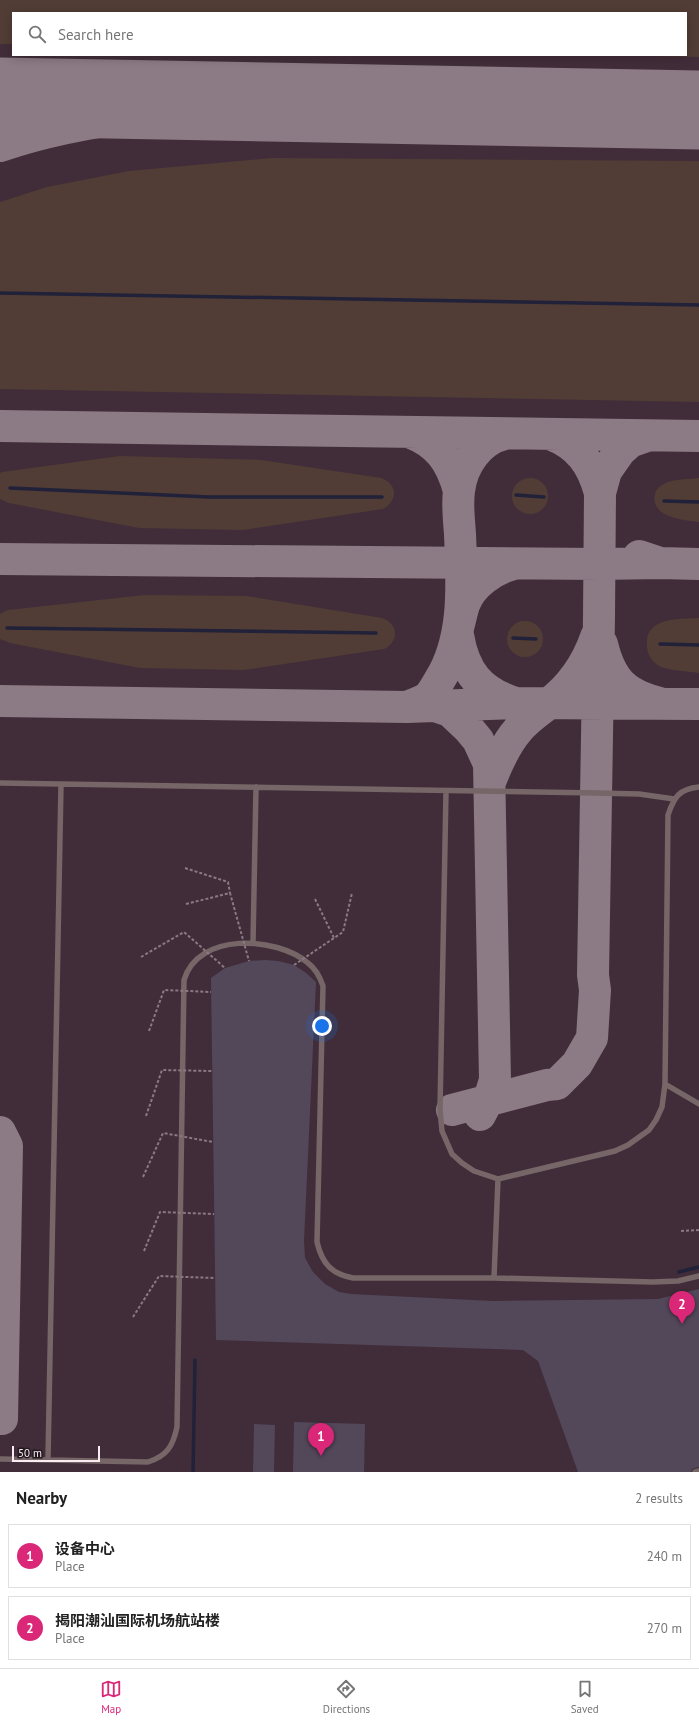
<!DOCTYPE html>
<meta charset="utf-8">
<style>
:root{--surface:#fff;--page:#f2f2f2;--text:#222;--muted:#767676;--line:#e0e0e0;--accent:#db2777}
body{margin:0;font-family:"PT Sans","Noto Sans SC",sans-serif;background:var(--page);color:var(--text)}
.scale{position:absolute;left:12px;bottom:10px;width:88px;box-sizing:border-box;padding-left:4px;border:2px solid #f9ecf3;border-top:0;font-size:11px;line-height:14px;white-space:nowrap;color:#f9ecf3;-webkit-text-stroke:3px #22191e;paint-order:stroke}
.you{position:absolute;left:322px;top:1026px;width:14px;height:14px;margin:-10px;border:3px solid #fff;border-radius:50%;background:#1a73e8;box-shadow:0 0 0 6px #1a73e833}
.badge{display:grid;place-items:center;width:26px;height:26px;border-radius:50%;background:var(--accent);color:#fff;font-size:13px;font-weight:700}
.pin{position:absolute;translate:-50% -33px;filter:drop-shadow(0 1px 2px #0008)}
.pin::after{content:'';position:absolute;top:21px;width:14px;height:12px;background:inherit;clip-path:polygon(0 0,100% 0,50% 100%)}
.list{margin:0;padding:0;list-style:none}
h2{display:flex;justify-content:space-between;align-items:center;height:52px;margin:0;padding:0 16px;font-size:17px}
h2 small{font-size:13px;font-weight:400;color:var(--muted)}
.list li{display:grid;grid-template-columns:26px 1fr auto;gap:12px;align-items:center;box-sizing:border-box;height:64px;margin:0 8px 8px;padding:0 8px;border:1px solid var(--line);border-radius:0px}
.list b{display:block;font-size:15px;white-space:nowrap}
.list p{margin:0;font-size:13px;white-space:nowrap;color:var(--muted)}
.list em{font-size:13px;font-style:normal;color:var(--muted)}
.icon{flex:none;width:22px;height:22px;fill:none;stroke:currentColor;stroke-width:2;stroke-linecap:round;stroke-linejoin:round}
.map{position:relative;flex:none;width:699px;height:1472px;overflow:hidden}
.search{position:absolute;background:var(--surface);box-shadow:0 2px 10px #0003;left:12px;right:12px;top:12px;height:44px;display:flex;align-items:center;gap:10px;box-sizing:border-box;padding:0 14px;border-radius:0px;color:var(--muted);font-size:15px}
.sheet{height:196px;background:var(--surface)}
nav{display:flex;justify-content:space-around;align-items:center;box-sizing:border-box;height:56px;border-top:1px solid var(--line);background:var(--surface);font-size:11px;color:var(--muted)}
nav a{display:grid;justify-items:center;gap:2px}
nav .on{color:var(--accent)}
.map>svg:first-child{display:block}
.green{fill:#513d35}
.lines{fill:none;stroke-linecap:round;stroke-linejoin:round}
.stream{stroke:#21213a;stroke-width:3.5}
.taxiway{stroke:#8c7a84;stroke-width:32}
.runway{stroke:#8c7a84;stroke-width:79}
.building{fill:#53475a}
.path{stroke:#8a7983;stroke-width:2;stroke-dasharray:3 2;stroke-linecap:butt}
.lane{stroke:#766667;stroke-width:5.5}
.path-bridge{stroke:#8a7983;stroke-width:2;stroke-dasharray:3 2;stroke-linecap:butt}
</style>
<div class="map">
<svg width="699" height="1472" viewBox="0 0 699 1472">
<rect width="100%" height="100%" fill="#412d39"/>
<path class="green" d="M 0,0 L 699,0 L 699,57 L 600,55 L 686,55 L 686,13 L 13,13 L 13,44 L 0,44 Z
M 272,158 L 699,161 L 699,402 L 0,389 L 0,202 L 47,187 L 129,171 Z
M 120,456 L 261,460 L 381,478 C 398,484 398,501 383,509 L 243,530 L 139,528 L 9,503 L 0,499 L 0,473 L 2,472 Z
M512 496a18 18 0 1 1 36 0a18 18 0 1 1-36 0Z
M 699,478 L 699,522 C 684,520 650,518 655,494 C 656,488 663,484 668,482 C 678,479 689,479 699,478 Z
M 145,595 L 246,596 L 382,618 C 399,624 399,642 384,649 L 244,670 L 140,668 L 10,643 L 0,639 L 0,614 L 8,610 Z
M 699,618 L 699,673 C 687,671 670,671 659,666 C 652,662 647,654 647,646 C 644,617 679,619 699,618 Z
M507 639a18 18 0 1 1 36 0a18 18 0 1 1-36 0Z"/>
<g class="lines">
<path class="stream" d="M 0,293 L 699,305
M 10,488 L 209,497 L 382,497
M 516,495 L 544,497
M 664,501 L 699,502
M 7,628 L 376,633
M 513,638 L 536,639
M 660,644 L 699,645
M 679,1272 L 699,1267
M 193,1472 L 195,1360"/>
<path class="taxiway" d="M 0,146 C 97,113 206,109 307,103
M 0,426 L 699,436
M 409,432 C 438,443 451,461 459,491
M 550,434 C 579,445 592,464 600,493
M 639,556 L 660,563 L 699,564
M 0,559 L 599,564 L 660,563
M 459,624 C 461,617 462,611 464,605 C 471,585 493,569 514,564
M 458,635 C 464,672 480,692 516,703 L 699,704
M 602,644 C 611,682 626,695 663,704
M 0,701 L 407,707 L 516,703
M 435,706 L 450,711 L 468,728 L 478,740 L 489,764 L 495,1080 L 490,1096 L 480,1115
M 407,707 C 414,704 424,701 429,696 C 433,692 436,686 439,681 C 466,639 462,583 460,534 C 459,520 457,505 459,491 C 462,465 479,440 505,434
M 490,782 C 497,764 505,745 518,730 C 526,720 538,712 548,704 C 571,687 587,663 596,637
M 452,1110 L 547,1085 L 557,1084 L 577,1064 L 592,1038 L 595,990 L 593,975 L 599,617 L 600,493 L 606,471 L 620,451 L 630,442 L 647,436
M 0,1132 L 7,1146 L 2,1419"/>
<path class="runway" d="M 0,97 L 699,110"/>
</g>
<path class="building" d="M 265,960 L 278,961 L 294,965 L 306,973 L 316,982 L 304,1241 L 305,1258 L 313,1272 L 325,1284 L 339,1292 L 351,1294 L 493,1301 L 658,1299 L 699,1289 L 699,1467 L 692,1469 L 691,1472 L 578,1472 L 538,1361 L 523,1350 L 216,1340 L 211,978 L 225,968 L 249,961 Z
M 294,1422 L 365,1424 L 364,1472 L 293,1472 Z
M 254,1424 L 275,1425 L 274,1472 L 253,1472 Z"/>
<g class="lines">
<path class="path" d="M 185,868 L 228,882 L 230,893
M 315,899 L 334,938
M 681,1231 L 699,1230"/>
<path class="lane" d="M 0,783 L 596,793 L 639,794 L 674,799
M 446,791 L 440,1110 L 442,1131 L 452,1154 L 462,1163 L 474,1171 L 498,1179 L 615,1151 L 628,1145 L 649,1130 L 656,1120 L 662,1107 L 665,1084 L 668,815 C 674,797 679,789 699,787
M 253,943 L 256,787
M 665,1084 L 699,1104
M 494,1278 L 498,1179
M 0,1459 L 148,1462 C 167,1456 173,1446 177,1427 L 184,980 C 198,932 276,936 308,963 C 316,969 320,977 323,986 L 317,1242 C 322,1263 331,1274 353,1278 L 494,1278 L 653,1282 L 678,1281 L 699,1276
M 48,1459 L 61,785
M 695,1472 L 699,1471"/>
<path class="path-bridge" d="M 186,904 L 230,893 L 249,961
M 141,957 L 184,932 L 225,968
M 294,965 L 343,932 L 352,893
M 149,1031 L 164,990 L 211,992
M 146,1116 L 162,1070 L 212,1071
M 143,1177 L 163,1133 L 213,1142
M 144,1251 L 160,1212 L 214,1214
M 133,1317 L 159,1276 L 214,1278"/>
</g>
</svg>
<div class="scale">50 m</div>
<div class="you"></div>
<div class="pin badge" style="left:321px;top:1456px">1</div>
<div class="pin badge" style="left:682px;top:1324px">2</div>
<div class="search"><svg class="icon" aria-label="search" viewBox="0 0 24 24"><circle cx="10" cy="10" r="6"/><path d="M15 15l6 6"/></svg>Search here</div>
</div>
<section class="sheet">
<h2>Nearby<small>2 results</small></h2>
<ul class="list">
<li><span class="badge">1</span><div><b>设备中心</b><p>Place</p></div><em>240 m</em></li>
<li><span class="badge">2</span><div><b>揭阳潮汕国际机场航站楼</b><p>Place</p></div><em>270 m</em></li>
</ul>
</section>
<nav>
<a class="on"><svg class="icon" aria-label="map" viewBox="0 0 24 24"><path d="M3 6l6-2 6 2 6-2v14l-6 2-6-2-6 2zM9 4v14M15 6v14"/></svg>Map</a>
<a><svg class="icon" aria-label="directions" viewBox="0 0 24 24"><path d="M12 3l9 9-9 9-9-9zM9 14v-3h6M13 9l2 2-2 2"/></svg>Directions</a>
<a><svg class="icon" aria-label="saved" viewBox="0 0 24 24"><path d="M7 4h10v16l-5-4-5 4z"/></svg>Saved</a>
</nav>
